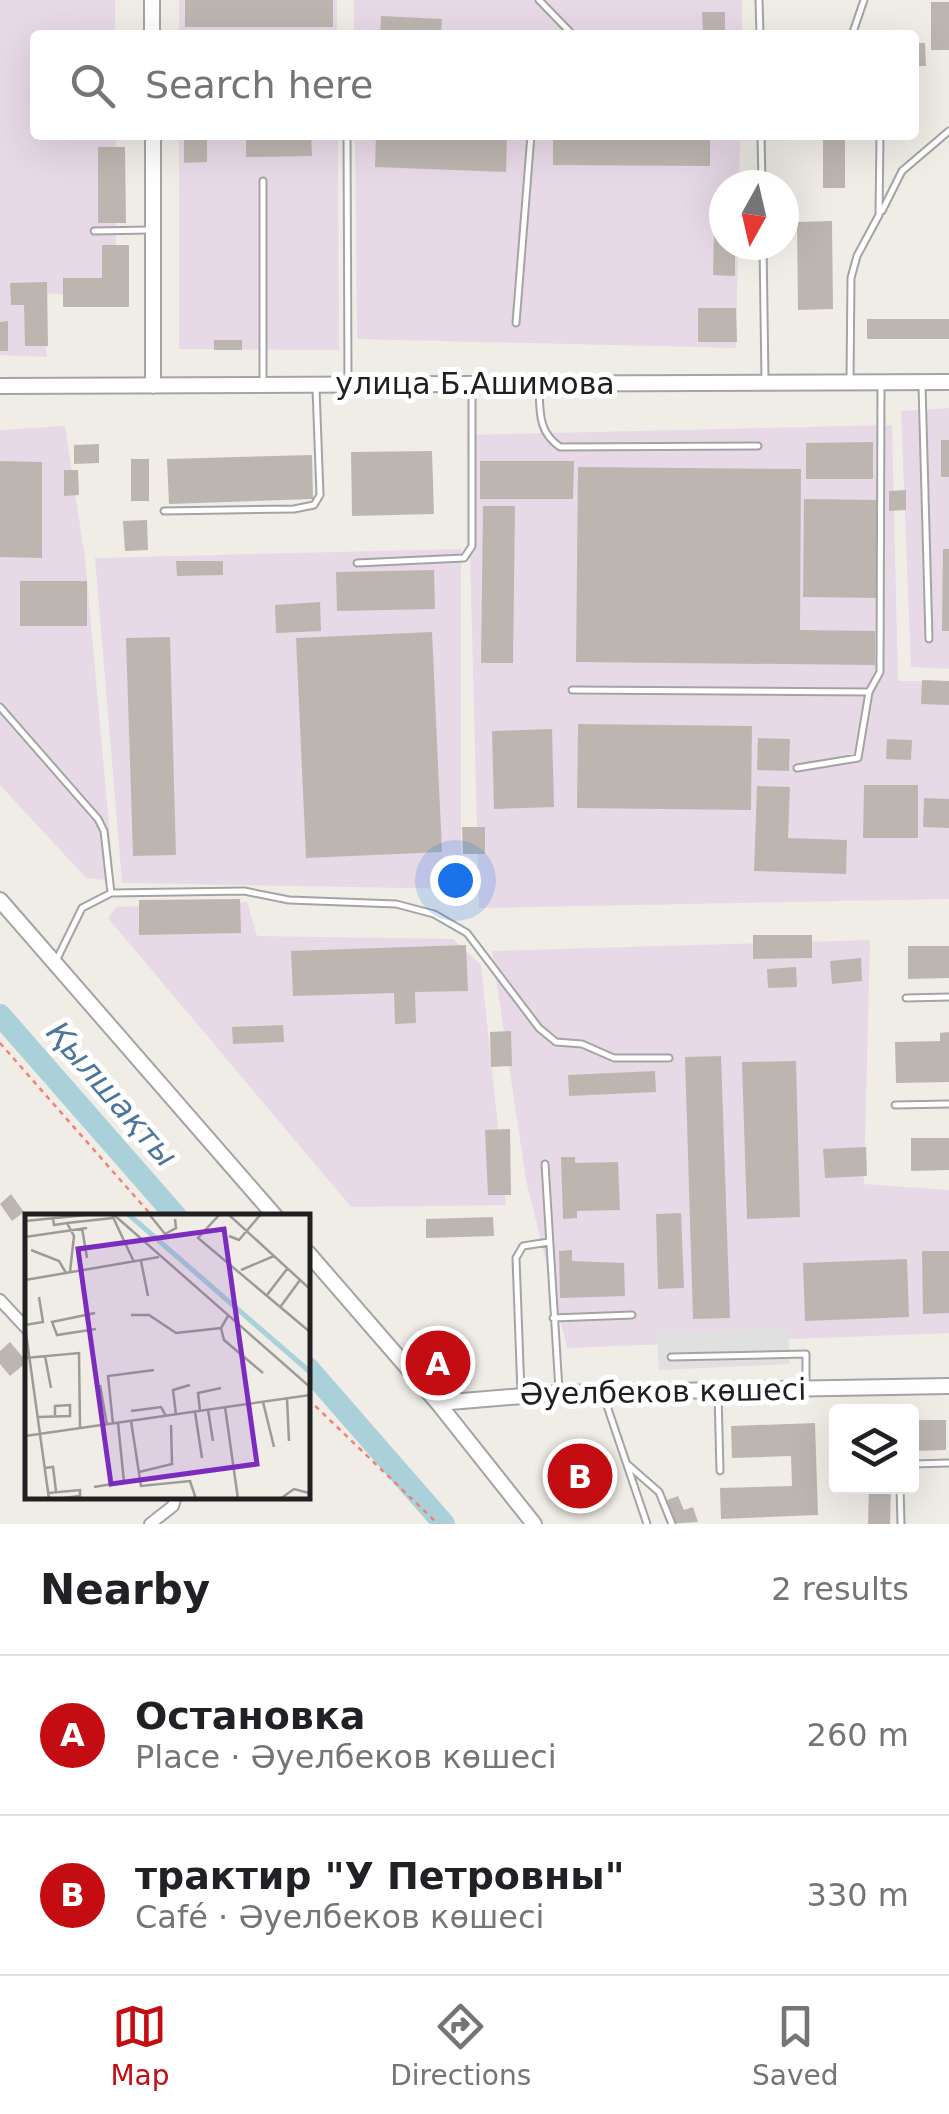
<!DOCTYPE html>
<meta charset="utf-8">
<style>
:root{--surface:#fff;--page:#f2f2f2;--text:#202124;--muted:#757577;--line:#e0e0e0;--accent:#c30d12}
body{margin:0;font-family:"DejaVu Sans",sans-serif;background:var(--page);color:var(--text)}
.controls{position:absolute;right:30px;bottom:30px;display:grid;overflow:hidden;border-radius:10px;box-shadow:0 10px 40px #0002}
.controls button{width:90px;height:90px;display:grid;place-items:center;padding:0;border:0;border-bottom:2px solid var(--line);background:var(--surface);color:var(--text);font:50px sans-serif}
.compass{position:absolute;left:709px;top:170px;width:90px;height:90px;border-radius:50%;background:var(--surface);box-shadow:0 10px 40px #0002;rotate:188deg}
.you{position:absolute;left:455px;top:880px;width:35px;height:35px;margin:-25px;border:8px solid #fff;border-radius:50%;background:#1a73e8;box-shadow:0 0 0 15px #1a73e833}
.badge{display:grid;place-items:center;width:65px;height:65px;border-radius:50%;background:var(--accent);color:#fff;font-size:32px;font-weight:700}
.pin{position:absolute;translate:-50% -50%;border:5px solid #fff;box-shadow:0 2px 10px #0006}
.list{margin:0;padding:0;list-style:none}
h2{display:flex;justify-content:space-between;align-items:center;height:130px;margin:0;padding:0 40px;font-size:42px}
h2 small{font-size:32px;font-weight:400;color:var(--muted)}
.list li{display:grid;grid-template-columns:65px 1fr auto;gap:30px;align-items:center;box-sizing:border-box;height:160px;padding:0 40px;border-top:2px solid var(--line)}
.list b{display:block;font-size:38px;white-space:nowrap}
.list p{margin:0;font-size:32px;white-space:nowrap;color:var(--muted)}
.list em{font-size:32px;font-style:normal;color:var(--muted)}
.icon{flex:none;width:55px;height:55px;fill:none;stroke:currentColor;stroke-width:2;stroke-linecap:round;stroke-linejoin:round}
.map{position:relative;flex:none;width:949px;height:1524px;overflow:hidden}
.search{position:absolute;background:var(--surface);box-shadow:0 10px 40px #0002;left:30px;right:30px;top:30px;height:110px;display:flex;align-items:center;gap:25px;box-sizing:border-box;padding:0 35px;border-radius:10px;color:var(--muted);font-size:38px}
.sheet{height:450px;background:var(--surface)}
nav{display:flex;justify-content:space-around;align-items:center;box-sizing:border-box;height:140px;border-top:2px solid var(--line);background:var(--surface);font-size:28px;color:var(--muted)}
nav a{display:grid;justify-items:center;gap:5px}
nav .on{color:var(--accent)}
.map>svg:first-child{display:block}
.industrial{fill:#e8d9e6}
.parking{fill:#e0e0e0}
.lines{fill:none;stroke-linecap:round;stroke-linejoin:round}
.river{stroke:#aad1da;stroke-width:22}
.building{fill:#bdb6b0}
.service-casing{stroke:#a4a4a4;stroke-width:9}
.minor-casing{stroke:#a4a4a4;stroke-width:14}
.tertiary-casing{stroke:#a4a4a4;stroke-width:18}
.path{stroke:#f18077;stroke-width:2.5;stroke-dasharray:5 5;stroke-linecap:butt}
.service{stroke:#fff;stroke-width:5}
.minor{stroke:#fff;stroke-width:10}
.tertiary{stroke:#fff;stroke-width:14}
.labels{text-anchor:middle;stroke-width:10;stroke-linejoin:round;paint-order:stroke}
.street-label{font-size:30px;fill:#202020;stroke:#fff}
.water-label{font-size:32px;font-style:italic;fill:#4c769b;stroke:#fff}
.inset-river{fill:none;stroke:#aad1da;stroke-width:5}
.inset-road{fill:none;stroke:#9d9b97;stroke-width:2.5}
.view{fill:#7b2cbf;fill-opacity:0.15;stroke:#7b2cbf;stroke-width:5}
.inset-edge{fill:none;stroke:#202020;stroke-width:5}
</style>
<div class="map">
<svg width="949" height="1524" viewBox="0 0 949 1524">
<rect width="100%" height="100%" fill="#f0ede7"/>
<path class="industrial" d="M 0,0 L 115,0 L 115,35 L 35,35 L 35,135 L 116,135 L 116,297 L 41,293 L 47,357 L 0,355 Z
M 179,0 L 337,0 L 337,35 L 179,35 Z
M 354,0 L 742,0 L 742,35 L 354,35 Z
M 179,135 L 338,135 L 339,350 L 179,349 Z
M 355,135 L 740,135 L 739,185 L 724,185 L 724,245 L 738,245 L 736,348 L 357,339 Z
M 949,408 L 949,669 L 911,667 L 901,411 Z
M 892,425 L 898,681 L 949,681 L 949,899 L 479,908 L 467,435 Z
M 65,426 L 85,558 L 114,881 L 86,878 L 0,785 L 0,430 Z
M 461,549 L 461,889 L 122,883 L 95,558 Z
M 247,902 L 257,936 L 453,939 L 481,965 L 506,1205 L 351,1207 L 108,918 L 116,907 Z
M 870,940 L 864,1184 L 949,1190 L 949,1333 L 567,1348 L 526,1180 L 492,951 Z"/>
<path class="parking" d="M 788,1328 L 790,1364 L 659,1370 L 657,1334 Z"/>
<g class="lines">
<path class="river" d="M 0,1015 L 176,1216
M 308,1368 L 444,1524"/>
</g>
<path class="building" d="M 185,0 L 333,0 L 333,27 L 185,27 Z
M 931,2 L 949,2 L 949,50 L 931,50 Z
M 702,12 L 725,12 L 725,35 L 703,35 Z
M 381,16 L 442,19 L 441,35 L 380,35 Z
M 914,43 L 925,43 L 926,66 L 914,66 Z
M 184,135 L 207,135 L 207,162 L 184,163 Z
M 246,135 L 311,135 L 312,156 L 246,157 Z
M 376,135 L 507,135 L 506,172 L 375,167 Z
M 553,135 L 710,135 L 710,166 L 553,165 Z
M 823,135 L 845,135 L 845,188 L 823,188 Z
M 98,147 L 125,147 L 126,223 L 98,223 Z
M 715,191 L 724,191 L 724,245 L 735,245 L 735,276 L 713,275 Z
M 832,221 L 833,309 L 798,310 L 797,222 Z
M 102,245 L 129,245 L 129,307 L 63,307 L 63,278 L 102,278 Z
M 47,282 L 48,346 L 25,346 L 24,305 L 11,305 L 10,283 Z
M 698,308 L 736,308 L 737,342 L 698,342 Z
M 867,319 L 949,319 L 949,339 L 867,339 Z
M 8,321 L 8,351 L 0,351 L 0,322 Z
M 214,340 L 242,340 L 242,350 L 214,350 Z
M 941,440 L 949,440 L 949,477 L 941,477 Z
M 873,442 L 873,479 L 806,479 L 806,443 Z
M 99,444 L 99,463 L 74,464 L 74,445 Z
M 432,451 L 434,514 L 352,516 L 351,452 Z
M 312,455 L 313,499 L 169,504 L 167,459 Z
M 131,459 L 149,459 L 149,501 L 131,501 Z
M 0,461 L 42,462 L 42,558 L 0,557 Z
M 480,461 L 574,461 L 573,499 L 480,499 Z
M 578,467 L 801,469 L 800,630 L 875,631 L 875,665 L 576,662 Z
M 64,470 L 78,470 L 79,495 L 64,496 Z
M 906,490 L 906,510 L 889,511 L 889,491 Z
M 804,499 L 880,500 L 879,598 L 803,597 Z
M 483,506 L 515,506 L 513,663 L 481,663 Z
M 147,520 L 148,550 L 125,551 L 123,521 Z
M 943,549 L 949,549 L 949,631 L 942,631 Z
M 176,561 L 223,561 L 223,575 L 177,576 Z
M 434,570 L 435,609 L 337,611 L 336,572 Z
M 20,581 L 87,581 L 87,626 L 20,626 Z
M 320,602 L 321,631 L 276,633 L 275,605 Z
M 432,632 L 442,852 L 306,858 L 296,638 Z
M 170,637 L 176,855 L 133,856 L 126,638 Z
M 922,680 L 949,681 L 949,705 L 921,704 Z
M 578,724 L 752,726 L 751,810 L 577,808 Z
M 552,729 L 554,807 L 494,809 L 492,731 Z
M 758,738 L 790,739 L 789,771 L 757,770 Z
M 887,739 L 912,740 L 911,760 L 886,759 Z
M 864,785 L 918,785 L 918,838 L 863,838 Z
M 757,786 L 790,787 L 788,838 L 847,840 L 846,874 L 754,871 Z
M 924,798 L 949,799 L 949,828 L 923,827 Z
M 462,827 L 485,827 L 485,854 L 463,854 Z
M 240,899 L 241,933 L 139,935 L 139,900 Z
M 753,935 L 812,935 L 812,958 L 753,959 Z
M 466,945 L 468,991 L 415,992 L 416,1023 L 395,1024 L 394,993 L 293,996 L 291,951 Z
M 908,946 L 949,946 L 949,978 L 908,979 Z
M 861,958 L 862,981 L 832,984 L 830,961 Z
M 796,967 L 797,987 L 768,988 L 767,969 Z
M 283,1025 L 284,1042 L 233,1044 L 232,1027 Z
M 511,1031 L 512,1066 L 491,1067 L 490,1032 Z
M 949,1032 L 949,1082 L 896,1083 L 895,1042 L 940,1041 L 940,1033 Z
M 721,1056 L 730,1318 L 693,1319 L 685,1057 Z
M 796,1061 L 800,1217 L 747,1219 L 742,1062 Z
M 655,1071 L 656,1092 L 569,1096 L 568,1075 Z
M 510,1129 L 511,1195 L 488,1195 L 485,1130 Z
M 911,1138 L 949,1138 L 949,1170 L 911,1171 Z
M 866,1147 L 867,1176 L 825,1178 L 823,1149 Z
M 561,1157 L 575,1157 L 575,1163 L 618,1162 L 620,1210 L 577,1211 L 577,1218 L 563,1219 Z
M 11,1194 L 24,1212 L 12,1221 L 0,1204 Z
M 681,1213 L 684,1288 L 658,1289 L 656,1214 Z
M 493,1217 L 494,1236 L 426,1238 L 426,1219 Z
M 572,1250 L 572,1261 L 624,1263 L 625,1296 L 560,1298 L 559,1251 Z
M 922,1251 L 949,1251 L 949,1313 L 923,1314 Z
M 907,1259 L 909,1317 L 805,1321 L 803,1263 Z
M 10,1342 L 27,1362 L 10,1376 L 0,1364 L 0,1351 Z
M 433,1347 L 455,1368 L 444,1379 L 422,1357 Z
M 912,1420 L 946,1420 L 946,1450 L 912,1451 Z
M 815,1423 L 818,1515 L 721,1519 L 720,1488 L 792,1486 L 791,1456 L 732,1458 L 731,1426 Z
M 590,1454 L 599,1492 L 571,1499 L 562,1461 Z
M 869,1486 L 891,1486 L 890,1524 L 868,1524 Z
M 678,1496 L 684,1510 L 693,1507 L 698,1522 L 667,1524 L 659,1503 Z"/>
<g class="lines">
<defs>
<path id="service" d="M 539,0 L 573,35
M 759,0 L 760,35
M 852,35 L 864,0
M 347,135 L 348,382
M 761,135 L 762,185
M 882,211 L 902,171 L 949,131
M 94,231 L 150,230
M 763,245 L 765,380
M 516,323 L 531,135
M 850,380 L 851,278 L 857,256 L 879,215 L 880,135
M 263,382 L 263,181
M 922,385 L 929,639
M 539,387 C 540,412 538,432 560,447 L 758,446
M 164,511 L 294,509 L 314,505 L 320,495 L 316,388
M 357,563 L 464,558 L 472,546 L 472,386
M 572,690 L 869,692 L 880,672 L 881,386
M 0,707 L 98,819 L 104,831 L 111,893
M 797,768 L 858,758 L 869,692
M 56,961 L 82,908 L 111,893 L 244,891 L 289,900 L 396,904 L 434,914 L 467,933 L 539,1028 L 556,1042 L 582,1044 L 614,1058 L 669,1058
M 906,998 L 949,997
M 895,1105 L 949,1104
M 545,1164 L 559,1390
M 553,1318 L 632,1315
M 671,1357 L 806,1354 L 806,1385
M 521,1393 L 516,1258 L 523,1246 L 549,1242
M 718,1393 L 720,1471
M 603,1394 L 647,1524
M 627,1464 L 659,1492 L 672,1524
M 912,1464 L 949,1463
M 900,1486 L 901,1524"/>
<path id="minor" d="M 0,1300 L 28,1330
M 150,1524 L 173,1506 L 176,1496"/>
<path id="tertiary" d="M 152,0 L 152,35
M 153,135 L 153,386
M 0,386 L 949,382
M 0,900 L 275,1216
M 308,1253 L 438,1403 L 534,1524
M 438,1403 L 559,1393 L 949,1386"/>
</defs>
<use href="#service" class="service-casing"/>
<use href="#minor" class="minor-casing"/>
<use href="#tertiary" class="tertiary-casing"/>
<path class="path" d="M 0,1043 L 152,1216
M 308,1399 L 438,1524"/>
<use href="#service" class="service"/>
<use href="#minor" class="minor"/>
<use href="#tertiary" class="tertiary"/>
</g>
<g class="labels">
<g class="street-label">
<text x="475" y="394">улица Б.Ашимова</text>
<text transform="translate(663 1392) rotate(-1)" y="10">Әуелбеков көшесі</text>
</g>
<g class="water-label">
<text transform="translate(112 1094) rotate(49)" y="11">Қылшақты</text>
</g>
</g>
<g transform="translate(25 1214)">
<rect width="285" height="285" fill="#f0ede7"/>
<path class="inset-river" d="M 103,0 L 285,158"/>
<path class="inset-road" d="M 88,0 L 285,173M 124,0 L 140,20 L 151,14 L 150,5M 195,0 L 173,24 L 285,118M 203,0 L 285,75M 87,1 L 109,48M 28,4 L 29,11 L 42,9 L 49,22 L 45,58M 0,7 L 71,0M 42,9 L 88,4M 57,14 L 62,44M 204,22 L 214,26 L 236,0M 0,23 L 62,14M 6,36 L 34,47 L 41,59M 116,47 L 123,82M 216,56 L 249,42M 0,66 L 134,43M 242,81 L 262,55M 256,92 L 275,66M 70,99 L 27,108 L 32,121 L 71,115M 106,101 L 124,101 L 151,119 L 196,114 L 203,102M 0,111 L 18,108 L 14,83M 0,112 L 24,285M 196,114 L 199,126 L 238,159M 20,142 L 26,174M 0,144 L 54,139 L 55,214M 75,171 L 82,211M 262,185 L 264,227M 238,188 L 249,233M 200,193 L 213,285M 183,196 L 188,227M 106,197 L 136,193 L 141,202M 175,197 L 173,179 L 196,174M 170,198 L 177,244M 151,201 L 148,176 L 165,171M 13,203 L 45,202 L 45,191 L 30,192 L 30,201M 106,207 L 116,272 L 165,267 L 171,285M 88,210 L 83,162 L 129,156M 0,222 L 285,181M 20,254 L 28,253 L 31,277M 114,258 L 147,250 L 146,211M 69,273 L 99,268 L 93,209M 23,279 L 55,276 L 55,282 L 30,285M 255,285 L 269,275 L 284,279"/>
<path class="view" d="M 199,15 L 232,250 L 86,270 L 53,35 Z"/>
<rect width="285" height="285" class="inset-edge"/>
</g>
</svg>
<div class="controls">
<button><svg class="icon" aria-label="layers" viewBox="0 0 24 24"><path d="M12 4l9 5-9 5-9-5zM3 14l9 5 9-5"/></svg></button>
</div>
<svg class="compass" viewBox="-18 -18 36 36"><path d="M0-13l5 13h-10z" fill="#e53935"/><path d="M0 13l5-13h-10z" fill="#757577"/></svg>
<div class="you"></div>
<div class="pin badge" style="left:438px;top:1363px">A</div>
<div class="pin badge" style="left:580px;top:1476px">B</div>
<div class="search"><svg class="icon" aria-label="search" viewBox="0 0 24 24"><circle cx="10" cy="10" r="6"/><path d="M15 15l6 6"/></svg>Search here</div>
</div>
<section class="sheet">
<h2>Nearby<small>2 results</small></h2>
<ul class="list">
<li><span class="badge">A</span><div><b>Остановка</b><p>Place · Әуелбеков көшесі</p></div><em>260 m</em></li>
<li><span class="badge">B</span><div><b>трактир &quot;У Петровны&quot;</b><p>Café · Әуелбеков көшесі</p></div><em>330 m</em></li>
</ul>
</section>
<nav>
<a class="on"><svg class="icon" aria-label="map" viewBox="0 0 24 24"><path d="M3 6l6-2 6 2 6-2v14l-6 2-6-2-6 2zM9 4v14M15 6v14"/></svg>Map</a>
<a><svg class="icon" aria-label="directions" viewBox="0 0 24 24"><path d="M12 3l9 9-9 9-9-9zM9 14v-3h6M13 9l2 2-2 2"/></svg>Directions</a>
<a><svg class="icon" aria-label="saved" viewBox="0 0 24 24"><path d="M7 4h10v16l-5-4-5 4z"/></svg>Saved</a>
</nav>
